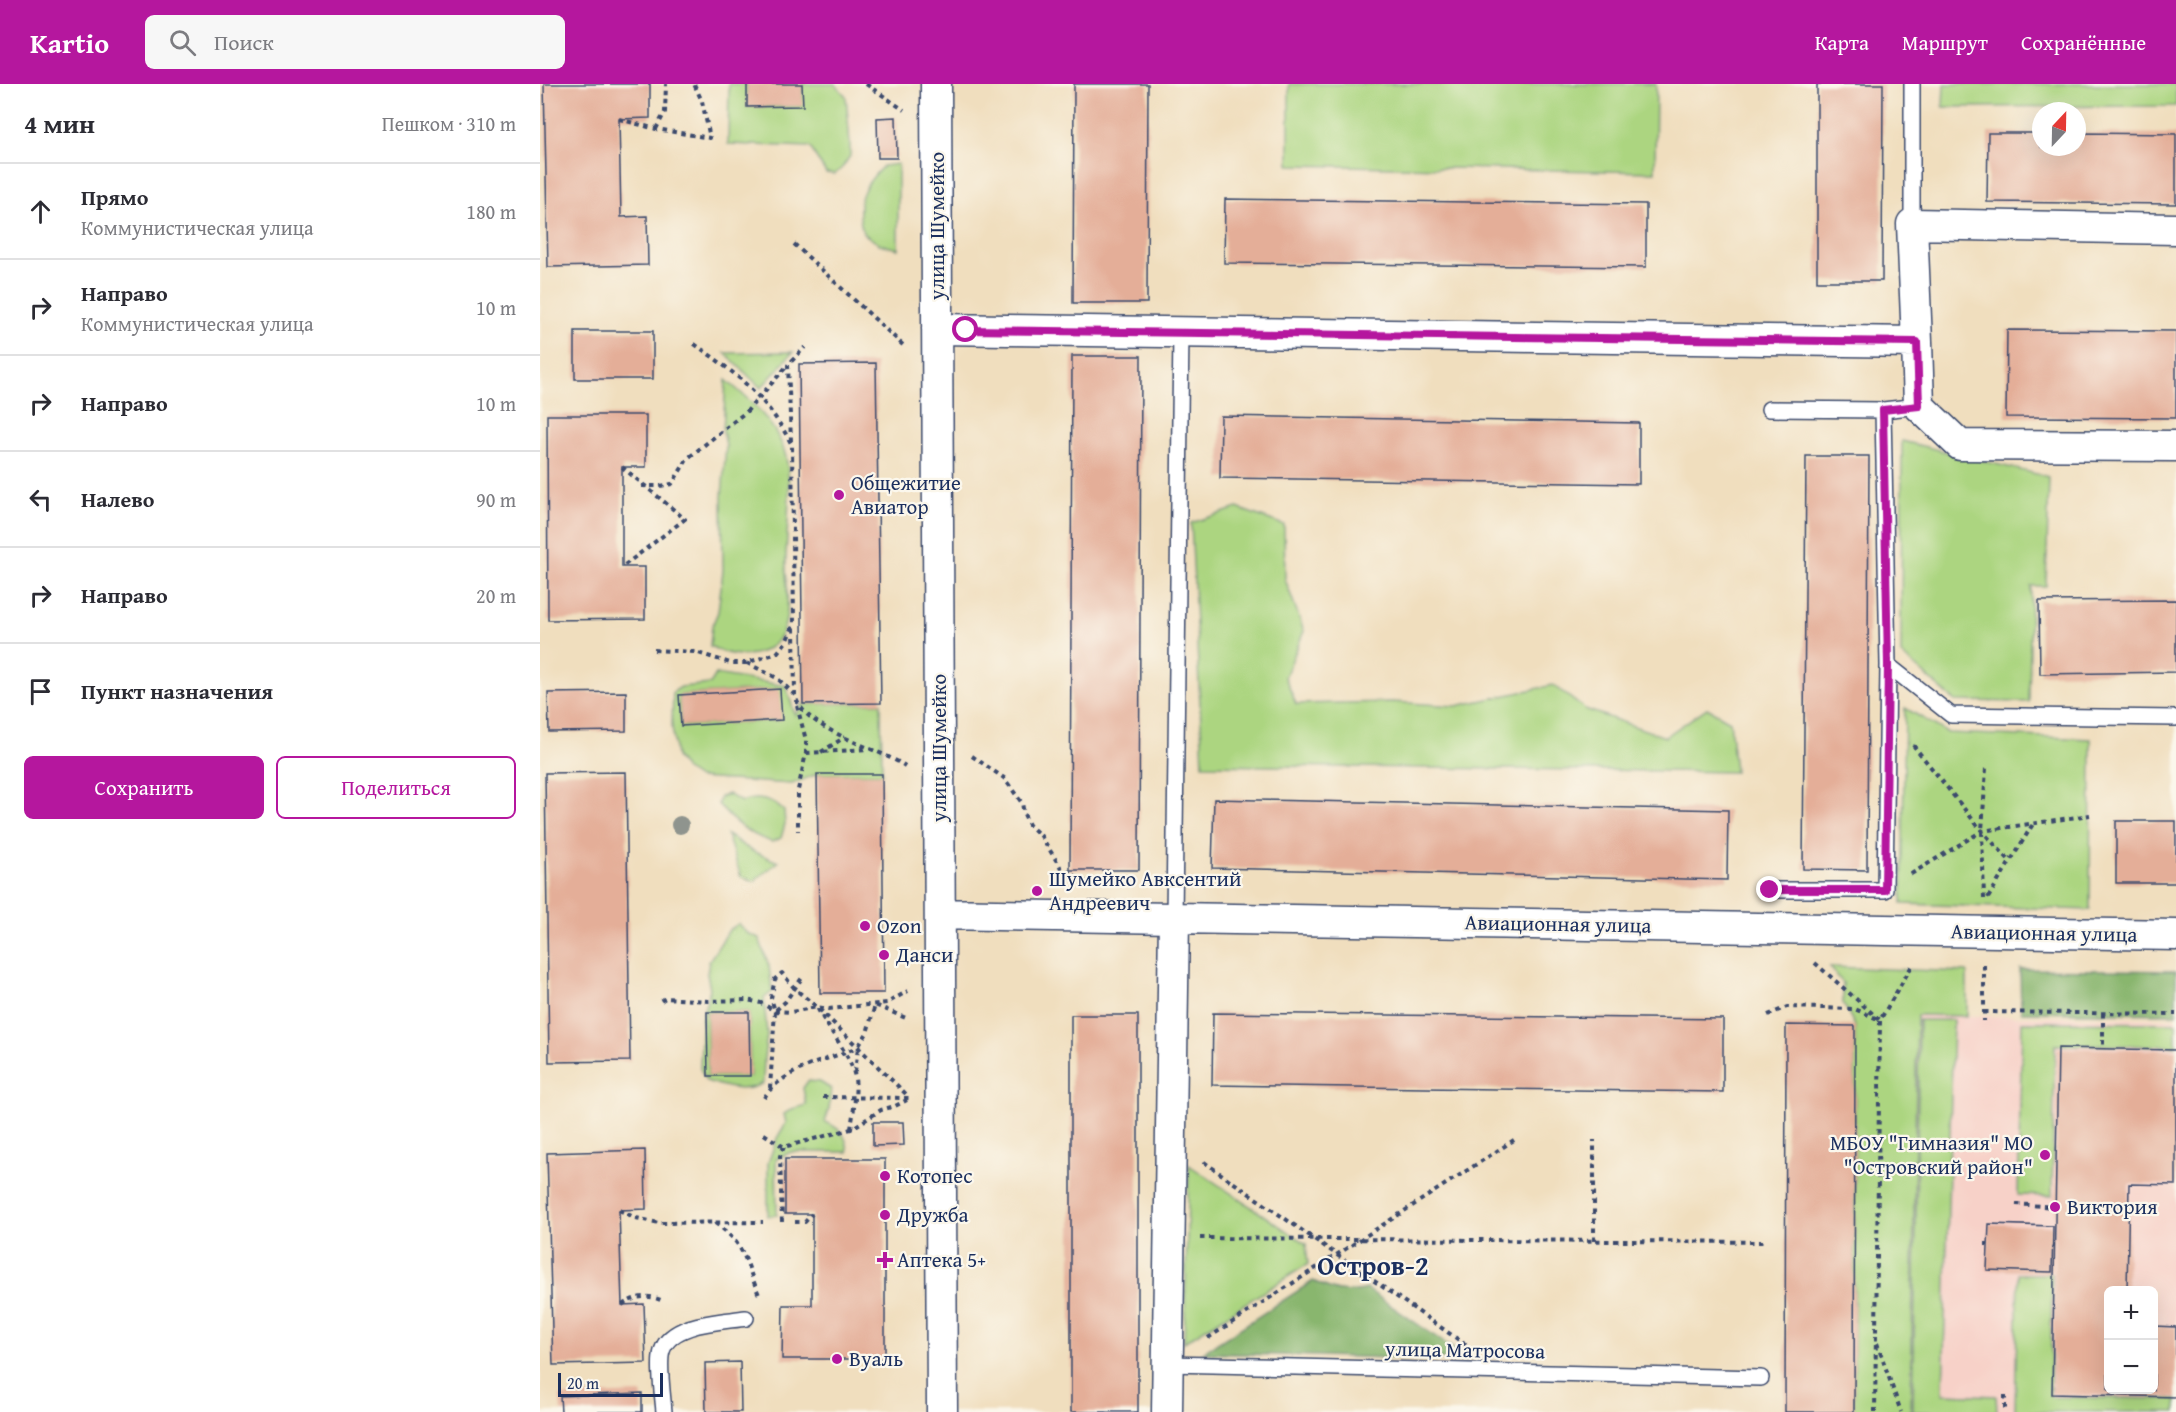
<!DOCTYPE html>
<html lang="ru">
<meta charset="utf-8">
<style>
:root{--surface:#fff;--page:#f7f7f7;--text:#2b2b33;--muted:#7c7c81;--line:#e1e1e2;--accent:#b5179e}
body{margin:0;font-family:"Gentium Book Plus",serif;background:var(--page);color:var(--text)}
.controls{position:absolute;right:18px;bottom:18px;display:grid;overflow:hidden;border-radius:9px;box-shadow:0 6px 24px #0002}
.controls button{width:54px;height:54px;display:grid;place-items:center;padding:0;border:0;border-bottom:2px solid var(--line);background:var(--surface);color:var(--text);font:30px sans-serif}
.compass{position:absolute;left:1492px;top:18px;width:54px;height:54px;border-radius:50%;background:var(--surface);box-shadow:0 6px 24px #0002;rotate:22deg}
.scale{position:absolute;left:18px;bottom:15px;width:105px;box-sizing:border-box;padding-left:6px;border:3px solid #1b2f5e;border-top:0;font-size:16px;line-height:21px;white-space:nowrap;color:#1b2f5e;-webkit-text-stroke:4px #fbf7ec;paint-order:stroke}
.stop{position:absolute;width:18px;height:18px;margin:-14px;border:4px solid #b5179e;border-radius:50%;background:#fff}
.stop.end{background:#b5179e;border-color:#fff;box-shadow:0 2px 6px #0008}
.list{margin:0;padding:0;list-style:none}
h2{display:flex;justify-content:space-between;align-items:center;height:78px;margin:0;padding:0 24px;font-size:26px}
h2 small{font-size:20px;font-weight:400;color:var(--muted)}
.list li{display:grid;grid-template-columns:39px 1fr auto;gap:18px;align-items:center;box-sizing:border-box;height:96px;padding:0 24px;border-top:2px solid var(--line)}
.list b{display:block;font-size:22px;white-space:nowrap}
.list p{margin:0;font-size:20px;white-space:nowrap;color:var(--muted)}
.list em{font-size:20px;font-style:normal;color:var(--muted)}
.actions{display:flex;gap:12px;padding:18px 24px}
.actions a{flex:1;padding:14px 0;border:2px solid var(--accent);border-radius:9px;text-align:center;font-size:21px;color:var(--accent)}
.actions .main{background:var(--accent);color:#fff}
.icon{flex:none;width:33px;height:33px;fill:none;stroke:currentColor;stroke-width:2;stroke-linecap:round;stroke-linejoin:round}
.map{position:relative;flex:none;width:1636px;height:1328px;overflow:hidden}
header{display:flex;align-items:center;gap:36px;box-sizing:border-box;height:84px;padding:0 30px;background:var(--accent);color:#fff}
header strong{font-size:28px}
nav{display:flex;gap:33px;margin-inline-start:auto;font-size:21px}
.search{width:420px;height:54px;background:var(--page);display:flex;align-items:center;gap:15px;box-sizing:border-box;padding:0 21px;border-radius:9px;color:var(--muted);font-size:22px}
main{display:flex}
aside{flex:1;background:var(--surface)}
.map>svg:first-child{display:block}
.built{fill:#f7d1c8;fill-rule:evenodd}
.green{fill:#acd580;stroke:#64826f;stroke-width:1.5;fill-rule:evenodd}
.forest{fill:#89b66e;stroke:#527266;stroke-width:1.5}
.building{fill:#e4ae98}
.lines{fill:none;stroke-linecap:round;stroke-linejoin:round}
.lane-casing{stroke:#3b496c;stroke-width:18}
.street-casing{stroke:#3b496c;stroke-width:33}
.path{stroke:#3b496c;stroke-width:4;stroke-dasharray:4.5 4.5;stroke-linecap:butt}
.lane{stroke:#fff;stroke-width:15}
.street{stroke:#fff;stroke-width:30}
.tree{fill:#8f948e}
.route{stroke:#b5179e;stroke-width:8}
.poi-dot{fill:#b5179e;stroke:#fbf7ec;stroke-width:2}
.labels{text-anchor:middle;stroke-width:4.5;stroke-linejoin:round;paint-order:stroke}
.street-label{font-size:21px;fill:#1b2f5e;stroke:#fbf7ec}
.poi-label{font-size:21px;fill:#1b2f5e;stroke:#fbf7ec;text-anchor:start}
.district-label{font-size:27px;font-weight:bold;fill:#1b2f5e;stroke:#fbf7ec}
</style>
<header>
<strong>Kartio</strong>
<div class="search"><svg class="icon" aria-label="search" viewBox="0 0 24 24"><circle cx="10" cy="10" r="6"/><path d="M15 15l6 6"/></svg>Поиск</div>
<nav><a>Карта</a><a>Маршрут</a><a>Сохранённые</a></nav>
</header>
<main>
<aside>
<h2>4 мин<small>Пешком · 310 m</small></h2>
<ul class="list">
<li><svg class="icon" aria-label="ahead" viewBox="0 0 24 24"><path d="M12 20V5M6 11l6-6 6 6"/></svg><div><b>Прямо</b><p>Коммунистическая улица</p></div><em>180 m</em></li>
<li><svg class="icon" aria-label="right" viewBox="0 0 24 24"><path d="M7 20v-9h11M14 6l5 5-5 5"/></svg><div><b>Направо</b><p>Коммунистическая улица</p></div><em>10 m</em></li>
<li><svg class="icon" aria-label="right" viewBox="0 0 24 24"><path d="M7 20v-9h11M14 6l5 5-5 5"/></svg><div><b>Направо</b></div><em>10 m</em></li>
<li><svg class="icon" aria-label="left" viewBox="0 0 24 24"><path d="M17 20v-9H6M10 6l-5 5 5 5"/></svg><div><b>Налево</b></div><em>90 m</em></li>
<li><svg class="icon" aria-label="right" viewBox="0 0 24 24"><path d="M7 20v-9h11M14 6l5 5-5 5"/></svg><div><b>Направо</b></div><em>20 m</em></li>
<li><svg class="icon" aria-label="arrive" viewBox="0 0 24 24"><path d="M6 21V4h12l-3 4 3 4H6"/></svg><div><b>Пункт назначения</b></div></li>
</ul>
<div class="actions"><a class="main">Сохранить</a><a>Поделиться</a></div>
</aside>
<div class="map">
<svg width="1636" height="1328" viewBox="0 0 1636 1328">
<rect width="100%" height="100%" fill="#fbf7ec"/>
<filter id="ink" filterUnits="userSpaceOnUse"><feTurbulence type="fractalNoise" baseFrequency=".0167" numOctaves="2"/><feDisplacementMap in="SourceGraphic" scale="12" xChannelSelector="R" yChannelSelector="G"/><feConvolveMatrix kernelMatrix="1 2 1 2 8 2 1 2 1" color-interpolation-filters="sRGB"/></filter>
<filter id="wash" filterUnits="userSpaceOnUse"><feTurbulence type="fractalNoise" baseFrequency=".008" numOctaves="4" result="noise"/><feDisplacementMap in="SourceGraphic" scale="24" xChannelSelector="R" yChannelSelector="G"/><feGaussianBlur stdDeviation="1.35" result="paint"/><feColorMatrix in="noise" values="0 0 0 0 0 0 0 0 0 0 0 0 0 0 0 0 0 1.4 0 .05"/><feComposite in="paint" operator="in"/></filter>
<g filter="url(#wash)">
<rect width="100%" height="100%" fill="#f0debe"/>
<path class="built" d="M 1377,931 L 1636,935 L 1636,1328 L 1371,1328 ZM 1568,1206 L 1614,1206 L 1614,1306 L 1568,1306 Z"/>
<path class="green" d="M 189,0 L 207,0 L 207,23 L 262,22 L 262,0 L 295,0 L 306,12 L 310,60 L 310,72 L 302,84 L 295,90 L 286,89 L 270,63 L 188,60 Z
M 749,0 L 1116,0 L 1115,88 L 749,81 Z
M 1404,0 L 1636,0 L 1636,22 L 1403,23 Z
M 358,80 L 358,165 L 339,160 L 323,149 C 315,118 321,104 343,82 Z
M 253,268 L 221,304 L 185,269 Z
M 186,296 C 209,315 234,337 244,366 C 253,392 247,443 246,471 C 244,505 261,559 214,570 C 198,573 184,570 170,562 L 172,542 L 178,528 L 183,486 L 182,413 L 186,361 L 183,347 Z
M 1362,357 L 1509,393 L 1506,502 L 1491,502 L 1489,618 L 1415,617 L 1361,570 Z
M 697,424 L 744,441 L 745,495 L 764,547 L 745,593 L 756,620 L 852,618 L 916,622 L 1013,601 L 1045,625 L 1125,653 L 1167,624 L 1190,637 L 1195,688 L 663,681 L 651,439 Z
M 176,590 L 246,602 L 255,631 L 263,620 L 341,619 L 342,690 L 277,690 L 252,700 L 158,694 L 145,685 L 136,673 L 132,642 L 133,608 L 141,603 L 170,600 ZM 239,605 L 241,636 L 141,642 L 139,611 Z
M 1365,624 L 1408,649 L 1551,655 L 1550,826 L 1362,820 Z
M 188,710 L 201,718 C 217,712 231,715 244,727 L 245,740 L 241,754 L 232,758 C 210,751 192,738 178,720 L 180,713 Z
M 187,751 L 212,767 L 238,778 L 214,797 L 201,793 Z
M 198,840 L 207,849 L 219,854 L 229,882 L 232,908 L 224,914 L 227,951 L 224,974 L 223,999 C 204,1010 186,1003 166,997 L 160,984 L 162,933 L 170,905 L 167,890 L 169,877 L 189,846 ZM 167,928 L 209,928 L 210,992 L 168,992 Z
M 1290,883 L 1427,888 L 1427,932 L 1377,931 L 1371,1328 L 1314,1328 L 1315,942 L 1303,919 L 1303,899 Z
M 1379,936 L 1413,936 L 1403,1310 L 1456,1312 L 1457,1328 L 1373,1328 Z
M 1482,938 L 1636,939 L 1636,962 L 1515,961 L 1512,1112 L 1478,1111 Z
M 268,997 L 280,998 L 291,1005 L 289,1025 L 285,1038 C 300,1044 307,1051 308,1068 L 251,1068 L 236,1075 L 237,1131 L 228,1132 L 228,1079 L 237,1054 L 246,1039 L 244,1030 L 252,1025 L 266,1021 L 263,1004 Z
M 649,1081 L 766,1160 L 768,1180 L 644,1258 Z
M 1478,1190 L 1512,1190 L 1510,1313 L 1636,1315 L 1636,1328 L 1475,1328 Z"/>
<path class="forest" d="M 1480,885 L 1636,887 L 1636,930 L 1481,928 Z
M 773,1197 C 794,1207 804,1211 827,1205 L 929,1276 L 662,1269 Z"/>
<g id="blocks">
<path class="building" d="M 4,0 L 110,0 L 110,34 L 79,35 L 81,133 L 107,132 L 108,181 L 8,183 Z
M 207,0 L 262,0 L 263,22 L 207,23 Z
M 534,0 L 608,0 L 607,219 L 533,219 Z
M 1277,0 L 1343,0 L 1342,197 L 1277,197 Z
M 356,33 L 357,74 L 338,74 L 337,34 Z
M 1448,49 L 1501,49 L 1501,63 L 1537,63 L 1537,49 L 1636,50 L 1636,120 L 1447,118 Z
M 685,115 L 1106,120 L 1106,183 L 684,179 Z
M 1467,246 L 1636,247 L 1636,334 L 1466,333 Z
M 35,247 L 113,247 L 113,295 L 35,295 Z
M 532,272 L 601,272 L 599,786 L 530,786 Z
M 336,279 L 341,619 L 263,620 L 259,280 Z
M 7,331 L 106,331 L 106,383 L 82,383 L 82,483 L 105,483 L 105,535 L 8,536 Z
M 681,332 L 1099,339 L 1099,400 L 680,394 Z
M 1266,372 L 1329,372 L 1327,786 L 1263,785 Z
M 1636,516 L 1636,588 L 1500,590 L 1499,517 Z
M 240,605 L 242,636 L 141,642 L 139,611 Z
M 86,608 L 86,647 L 9,648 L 8,609 Z
M 86,688 L 90,977 L 9,978 L 5,689 Z
M 277,690 L 342,690 L 344,909 L 280,909 Z
M 674,715 L 1188,726 L 1187,796 L 672,784 Z
M 1576,737 L 1636,737 L 1636,799 L 1576,799 Z
M 167,928 L 209,928 L 210,992 L 168,992 Z
M 673,929 L 1183,935 L 1183,1008 L 672,1001 Z
M 531,931 L 598,931 L 598,1328 L 531,1328 Z
M 1246,941 L 1315,942 L 1314,1328 L 1245,1328 Z
M 1518,964 L 1636,966 L 1636,1101 L 1589,1100 L 1587,1206 L 1568,1206 L 1568,1306 L 1614,1306 L 1614,1242 L 1636,1243 L 1636,1313 L 1512,1310 Z
M 333,1038 L 363,1038 L 364,1061 L 333,1062 Z
M 105,1066 L 106,1125 L 79,1126 L 82,1221 L 104,1220 L 106,1279 L 13,1281 L 7,1069 Z
M 245,1075 L 345,1075 L 345,1275 L 242,1275 L 243,1221 L 272,1221 L 272,1130 L 245,1130 Z
M 1449,1140 L 1513,1142 L 1512,1188 L 1447,1186 Z
M 200,1278 L 201,1328 L 166,1328 L 165,1279 Z
M 102,1309 L 102,1328 L 21,1328 L 20,1312 Z"/>
</g>
</g>
<g filter="url(#ink)">
<use href="#blocks" fill-opacity="0" stroke="#3b496c" stroke-width="1.5"/>
<g class="lines">
<defs>
<path id="lane" d="M 1372,0 L 1372,140
M 1229,325 L 1343,326 L 1379,322
M 1348,581 L 1411,631 L 1636,634
M 1230,806 L 1345,806 L 1348,581 L 1343,326
M 634,834 L 641,249
M 628,1280 L 1221,1294
M 124,1328 C 123,1313 118,1280 122,1267 C 131,1238 182,1238 206,1234"/>
<path id="street" d="M 396,0 L 402,1328
M 397,245 L 1377,258 L 1372,140 L 1636,145
M 1377,258 L 1379,322 L 1420,361 L 1636,362
M 400,830 L 1636,851
M 627,1328 L 634,834"/>
</defs>
<use href="#lane" class="lane-casing"/>
<use href="#street" class="street-casing"/>
<path class="path" d="M 326,0 L 364,26
M 79,35 L 116,45 L 170,54 L 162,17 L 154,0
M 116,45 L 125,28 L 126,0
M 254,160 L 365,263
M 251,357 L 248,281 L 265,263
M 82,383 L 145,435 L 82,483
M 102,402 L 120,402 L 132,400 L 148,374 L 207,327 L 248,281
M 254,544 L 255,611 C 263,646 337,663 365,682
M 114,566 L 155,568 L 190,579 L 206,579 L 237,569 L 246,558 L 254,540 L 252,361 C 227,313 196,289 153,259
M 207,579 L 237,594 L 255,611
M 257,622 L 266,656 L 266,669 L 258,706 L 258,747
M 1373,661 L 1442,747 L 1471,778
M 281,668 L 305,653
M 266,669 L 328,665
M 432,672 L 464,694 L 482,719 L 484,730 L 489,741 L 501,752 L 521,784 L 548,799
M 1371,790 L 1442,747 L 1550,731
M 1448,814 L 1493,740
M 1444,815 L 1442,747 L 1446,684
M 1275,879 L 1340,936 L 1373,880
M 1444,881 L 1444,937
M 121,917 L 125,914 L 168,917 L 207,916 L 221,919 L 235,927 L 251,928 L 277,923
M 236,926 L 245,918 L 262,894
M 1444,928 L 1636,930
M 1563,929 L 1563,965
M 1228,931 L 1247,923 L 1315,925 L 1340,936 L 1335,1328
M 315,988 L 318,963 L 327,949 L 335,921 L 368,935
M 230,1004 L 235,927 L 231,914 L 235,895 L 242,889 L 255,905 L 277,923 L 289,925 L 347,919 L 368,907
M 283,1013 L 369,1014
M 224,1014 C 242,985 287,977 317,963
M 311,1045 C 313,1029 317,1010 315,994 C 311,970 287,945 277,923 L 368,1012
M 224,1050 L 244,1063 L 311,1045 L 341,1026 L 355,1022 L 367,1016
M 664,1078 L 926,1261
M 1476,1120 L 1515,1123
M 79,1126 L 96,1134 L 119,1139 L 223,1138
M 242,1138 L 240,1072 L 244,1063
M 255,1138 L 265,1138 L 272,1130
M 175,1139 C 208,1162 205,1180 220,1213
M 660,1154 L 1223,1158
M 1054,1157 L 1054,1056
M 1445,1160 L 1448,1160
M 1512,1162 L 1514,1163
M 82,1221 C 96,1212 108,1210 123,1217
M 668,1254 L 974,1056
M 1337,1259 L 1361,1328
M 1465,1311 L 1465,1328"/>
<use href="#lane" class="lane"/>
<use href="#street" class="street"/>
</g>
<circle class="tree" cx="140" cy="741" r="9"/>
</g>
<g class="lines" filter="url(#ink)">
<path class="route" d="M 426,246 L 1377,258 L 1379,322 L 1343,326 L 1348,581 L 1345,806 L 1230,806"/>
</g>
<g class="poi-dot">
<circle cx="299" cy="411" r="6"/>
<circle cx="497" cy="807" r="6"/>
<circle cx="325" cy="842" r="6"/>
<circle cx="344" cy="871" r="6"/>
<circle cx="1505" cy="1071" r="6"/>
<circle cx="345" cy="1092" r="6"/>
<circle cx="1515" cy="1123" r="6"/>
<circle cx="345" cy="1131" r="6"/>
<path d="M342 1167h6v6h6v6h-6v6h-6v-6h-6v-6h6z"/>
<circle cx="297" cy="1275" r="6"/>
</g>
<g class="labels">
<g class="street-label">
<text transform="translate(397 142) rotate(-90)" y="7">улица Шумейко</text>
<text transform="translate(399 664) rotate(-90)" y="7">улица Шумейко</text>
<text transform="translate(1018 840) rotate(1)" y="7">Авиационная улица</text>
<text transform="translate(1504 849) rotate(1)" y="7">Авиационная улица</text>
<text transform="translate(925 1266) rotate(1)" y="7">улица Матросова</text>
</g>
<g class="poi-label">
<text x="311" y="406">Общежитие<tspan x="311" dy="24">Авиатор</tspan></text>
<text x="509" y="802">Шумейко Авксентий<tspan x="509" dy="24">Андреевич</tspan></text>
<text x="337" y="849">Ozon</text>
<text x="356" y="878">Данси</text>
<text x="1493" y="1066" text-anchor="end">МБОУ "Гимназия" МО<tspan x="1493" dy="24">"Островский район"</tspan></text>
<text x="357" y="1099">Котопес</text>
<text x="1527" y="1130">Виктория</text>
<text x="357" y="1138">Дружба</text>
<text x="357" y="1183">Аптека 5+</text>
<text x="309" y="1282">Вуаль</text>
</g>
<g class="district-label">
<text x="833" y="1191">Остров-2</text>
</g>
</g>
</svg>
<div class="controls">
<button>+</button>
<button>−</button>
</div>
<svg class="compass" viewBox="-18 -18 36 36"><path d="M0-13l5 13h-10z" fill="#e53935"/><path d="M0 13l5-13h-10z" fill="#7c7c81"/></svg>
<div class="scale">20 m</div>
<div class="stop" style="left:426px;top:246px"></div>
<div class="stop end" style="left:1230px;top:806px"></div>
</div>
</main>
